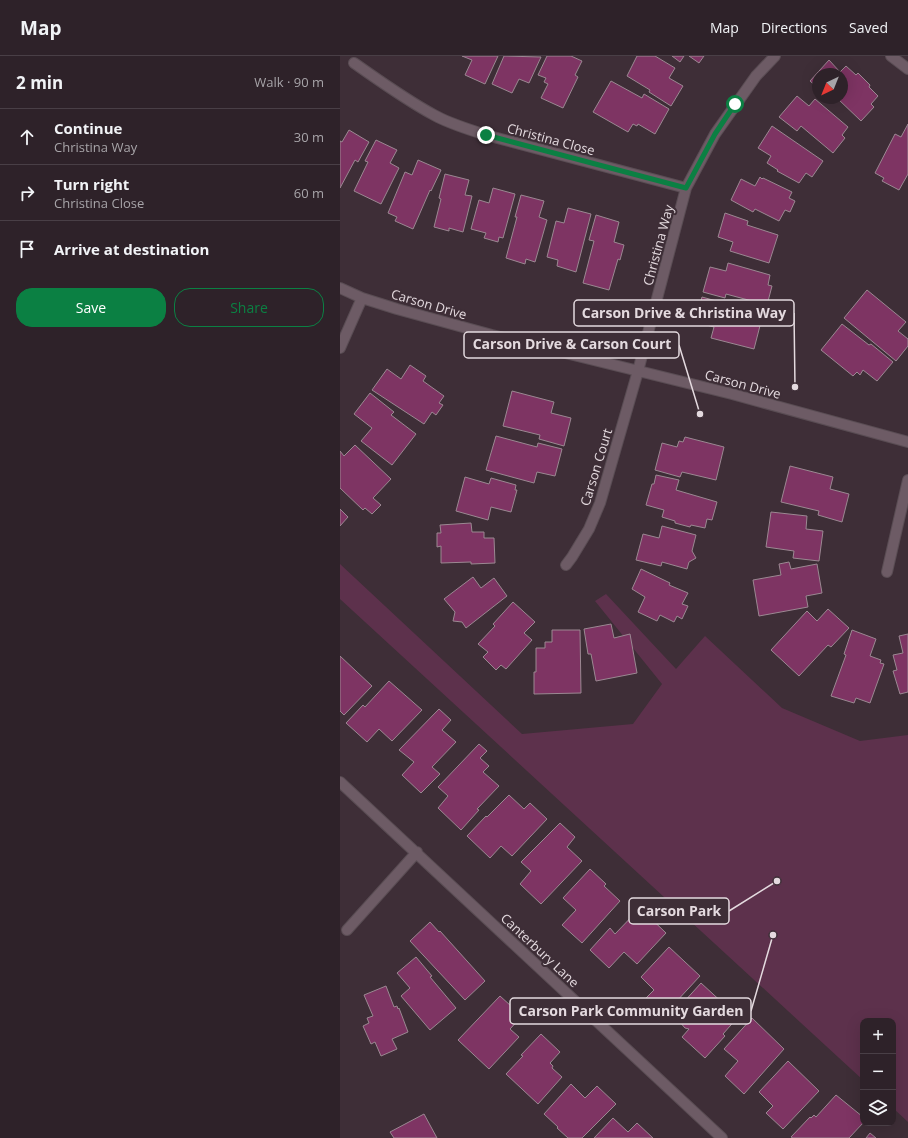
<!DOCTYPE html>
<meta charset="utf-8">
<style>
:root{--surface:#2e2229;--page:#362a31;--text:#f1f3f6;--muted:#a7a4a8;--line:#493f46;--accent:#0b8043}
body{margin:0;font-family:"Open Sans",sans-serif;background:var(--page);color:var(--text)}
.controls{position:absolute;right:12px;bottom:12px;display:grid;overflow:hidden;border-radius:8px;box-shadow:0 4px 16px #0002}
.controls button{width:36px;height:36px;display:grid;place-items:center;padding:0;border:0;border-bottom:1px solid var(--line);background:var(--surface);color:var(--text);font:20px sans-serif}
.compass{position:absolute;left:472px;top:12px;width:36px;height:36px;border-radius:50%;background:var(--surface);box-shadow:0 4px 16px #0002;rotate:223deg}
.stop{position:absolute;width:12px;height:12px;margin:-9px;border:3px solid #0b8043;border-radius:50%;background:#fff}
.stop.end{background:#0b8043;border-color:#fff;box-shadow:0 1px 4px #0008}
.list{margin:0;padding:0;list-style:none}
h2{display:flex;justify-content:space-between;align-items:center;height:52px;margin:0;padding:0 16px;font-size:17px}
h2 small{font-size:13px;font-weight:400;color:var(--muted)}
.list li{display:grid;grid-template-columns:26px 1fr auto;gap:12px;align-items:center;box-sizing:border-box;height:56px;padding:0 16px;border-top:1px solid var(--line)}
.list b{display:block;font-size:15px;white-space:nowrap}
.list p{margin:0;font-size:13px;white-space:nowrap;color:var(--muted)}
.list em{font-size:13px;font-style:normal;color:var(--muted)}
.actions{display:flex;gap:8px;padding:12px 16px}
.actions a{flex:1;padding:9px 0;border:1px solid var(--accent);border-radius:16px;text-align:center;font-size:14px;color:var(--accent)}
.actions .main{background:var(--accent);color:#fff}
.icon{flex:none;width:22px;height:22px;fill:none;stroke:currentColor;stroke-width:2;stroke-linecap:round;stroke-linejoin:round}
.map{position:relative;flex:none;width:568px;height:1082px;overflow:hidden}
header{display:flex;align-items:center;gap:24px;box-sizing:border-box;height:56px;padding:0 20px;background:var(--surface);border-bottom:1px solid var(--line)}
header strong{font-size:19px}
nav{display:flex;gap:22px;margin-inline-start:auto;font-size:14px}
main{display:flex}
aside{flex:1;background:var(--surface)}
.map>svg:first-child{display:block}
.green{fill:#5d314c}
.building{fill:#7e3463;stroke:#9b8892}
.lines{fill:none;stroke-linecap:round;stroke-linejoin:round}
.minor-casing{stroke:#5a4d54;stroke-width:12}
.minor{stroke:#6d5b65;stroke-width:10}
.route{stroke:#0b8043;stroke-width:5}
.labels{text-anchor:middle;stroke-width:4;stroke-linejoin:round;paint-order:stroke}
.street-label{font-size:13px;fill:#e4dadf;stroke:#3e2e37}
.leader{fill:none;stroke:#e4dadf;stroke-width:1.5}
.callout-dot{fill:#e4dadf;stroke:#3e2e37;stroke-width:1.5}
.callout{fill:#3e2e37;stroke:#e4dadf;stroke-width:1.5}
.callout-label{font-size:14px;text-anchor:middle;font-weight:bold;fill:#e4dadf}
</style>
<header>
<strong>Map</strong>
<nav><a>Map</a><a>Directions</a><a>Saved</a></nav>
</header>
<main>
<aside>
<h2>2 min<small>Walk · 90 m</small></h2>
<ul class="list">
<li><svg class="icon" aria-label="ahead" viewBox="0 0 24 24"><path d="M12 20V5M6 11l6-6 6 6"/></svg><div><b>Continue</b><p>Christina Way</p></div><em>30 m</em></li>
<li><svg class="icon" aria-label="right" viewBox="0 0 24 24"><path d="M7 20v-9h11M14 6l5 5-5 5"/></svg><div><b>Turn right</b><p>Christina Close</p></div><em>60 m</em></li>
<li><svg class="icon" aria-label="arrive" viewBox="0 0 24 24"><path d="M6 21V4h12l-3 4 3 4H6"/></svg><div><b>Arrive at destination</b></div></li>
</ul>
<div class="actions"><a class="main">Save</a><a>Share</a></div>
</aside>
<div class="map">
<svg width="568" height="1082" viewBox="0 0 568 1082">
<rect width="100%" height="100%" fill="#3e2e37"/>
<path class="green" d="M 0,508 L 182,678 L 293,668 L 322,628 L 255,545 L 266,538 L 336,613 L 365,580 L 442,652 L 520,685 L 568,679 L 568,1066 L 553,1052 L 553,965 L 523,965 L 523,1024 L 0,543 Z"/>
<path class="building" d="M 122,0 L 158,0 L 145,28 L 125,19 L 132,4 Z
M 164,0 L 201,1 L 189,27 L 179,23 L 172,37 L 152,28 Z
M 207,0 L 231,0 L 242,5 L 235,19 L 238,21 L 223,52 L 201,42 L 208,28 L 204,26 L 206,22 L 198,19 Z
M 297,0 L 315,0 L 335,12 L 329,22 L 343,30 L 331,50 L 309,36 L 310,34 L 287,20 Z
M 332,0 L 344,0 L 340,6 Z
M 349,0 L 364,0 L 359,7 Z
M 489,4 L 500,16 L 506,10 L 516,19 L 518,17 L 530,29 L 529,31 L 538,40 L 531,48 L 534,51 L 521,65 L 497,42 L 502,42 L 502,18 L 478,18 L 478,32 L 470,25 Z
M 271,25 L 302,42 L 304,38 L 329,53 L 315,78 L 298,68 L 297,70 L 293,68 L 288,76 L 253,56 Z
M 457,40 L 469,50 L 475,43 L 508,71 L 502,79 L 505,82 L 493,97 L 461,70 L 457,75 L 439,61 Z
M 568,68 L 568,118 L 559,134 L 542,125 L 544,122 L 535,117 L 555,78 L 561,81 Z
M 432,70 L 483,105 L 472,121 L 466,117 L 459,127 L 437,115 L 438,114 L 427,107 L 431,100 L 418,92 Z
M 9,74 L 29,86 L 18,106 L 15,104 L 0,132 L 0,85 L 2,86 Z
M 36,84 L 57,94 L 50,107 L 59,112 L 41,148 L 14,135 L 28,106 L 25,105 Z
M 78,104 L 101,114 L 91,135 L 90,134 L 73,173 L 55,165 L 57,161 L 48,157 L 65,116 L 72,119 Z
M 105,118 L 129,124 L 125,139 L 132,140 L 123,176 L 109,172 L 109,175 L 94,171 L 101,143 L 99,142 Z
M 420,121 L 422,123 L 423,122 L 452,136 L 449,142 L 455,145 L 450,156 L 445,154 L 439,165 L 415,153 L 413,156 L 391,144 L 401,123 L 415,130 Z
M 153,132 L 175,138 L 163,182 L 159,181 L 158,186 L 144,182 L 146,177 L 131,173 L 139,144 L 149,147 Z
M 181,139 L 204,145 L 199,161 L 207,164 L 195,206 L 186,203 L 185,208 L 166,202 L 177,161 L 175,161 Z
M 228,152 L 251,158 L 236,216 L 217,210 L 218,204 L 207,201 L 216,165 L 224,167 Z
M 385,157 L 408,165 L 407,169 L 438,179 L 429,207 L 390,195 L 393,186 L 378,181 Z
M 256,159 L 279,166 L 274,186 L 284,189 L 280,204 L 278,203 L 269,234 L 243,227 L 254,185 L 249,184 Z
M 388,207 L 430,219 L 428,229 L 432,230 L 427,249 L 386,238 L 385,242 L 363,236 L 370,211 L 386,215 Z
M 527,234 L 566,266 L 558,275 L 568,283 L 568,290 L 556,305 L 504,262 Z
M 362,241 L 423,258 L 414,293 L 371,282 L 374,271 L 355,266 Z
M 502,268 L 529,289 L 531,288 L 553,306 L 537,325 L 523,314 L 520,319 L 517,316 L 513,320 L 481,294 Z
M 70,309 L 86,320 L 83,325 L 104,340 L 99,347 L 103,349 L 96,359 L 92,356 L 84,368 L 32,334 L 47,313 L 61,323 Z
M 172,335 L 214,346 L 211,357 L 231,362 L 224,390 L 199,383 L 200,379 L 163,370 Z
M 30,337 L 54,356 L 51,359 L 76,378 L 52,409 L 21,385 L 32,372 L 14,358 Z
M 156,380 L 197,391 L 198,387 L 222,393 L 215,420 L 197,416 L 194,427 L 146,414 Z
M 345,381 L 384,391 L 376,424 L 342,416 L 340,421 L 315,414 L 322,387 L 337,391 L 339,385 L 343,386 Z
M 15,389 L 51,423 L 33,442 L 41,449 L 32,458 L 25,452 L 23,454 L 0,432 L 0,395 L 4,400 Z
M 450,410 L 493,421 L 490,433 L 509,438 L 502,466 L 478,459 L 479,455 L 441,446 Z
M 316,419 L 339,424 L 336,434 L 377,446 L 372,464 L 367,463 L 365,472 L 351,469 L 350,471 L 335,467 L 335,465 L 322,461 L 324,454 L 306,449 L 312,428 L 314,428 Z
M 125,421 L 149,428 L 151,422 L 176,429 L 175,434 L 177,434 L 171,456 L 151,451 L 148,464 L 116,455 Z
M 0,453 L 8,461 L 0,470 Z
M 431,456 L 467,460 L 466,473 L 483,475 L 479,505 L 453,502 L 454,495 L 426,491 Z
M 131,467 L 132,476 L 144,476 L 144,482 L 154,482 L 155,507 L 131,508 L 131,506 L 101,507 L 101,490 L 97,491 L 97,477 L 101,477 L 100,469 Z
M 322,470 L 356,479 L 352,495 L 356,502 L 349,506 L 347,513 L 322,506 L 321,510 L 296,504 L 303,478 L 319,482 Z
M 449,506 L 451,513 L 477,508 L 482,537 L 466,540 L 468,551 L 419,560 L 413,524 L 441,519 L 439,508 Z
M 301,513 L 330,527 L 329,529 L 348,537 L 342,548 L 348,550 L 342,563 L 337,560 L 334,566 L 320,559 L 317,565 L 298,556 L 305,541 L 292,533 Z
M 133,521 L 141,532 L 154,522 L 167,540 L 126,572 L 122,566 L 113,565 L 115,556 L 104,543 Z
M 173,546 L 195,566 L 184,577 L 192,584 L 166,613 L 161,609 L 156,614 L 143,601 L 148,596 L 138,588 L 155,570 L 153,568 Z
M 488,553 L 509,572 L 491,591 L 488,589 L 459,620 L 431,594 L 467,555 L 477,565 Z
M 271,568 L 274,582 L 290,578 L 297,617 L 256,625 L 251,598 L 248,598 L 244,573 Z
M 212,574 L 240,574 L 241,637 L 194,638 L 194,616 L 196,616 L 196,592 L 205,592 L 205,586 L 212,586 Z
M 512,574 L 536,583 L 530,600 L 541,604 L 540,607 L 544,608 L 530,647 L 516,642 L 514,647 L 491,640 L 506,599 L 504,598 Z
M 568,578 L 568,636 L 560,638 L 553,615 L 557,614 L 553,599 L 563,597 L 559,580 Z
M 0,600 L 32,630 L 4,659 L 0,655 Z
M 49,625 L 82,654 L 52,685 L 39,673 L 27,686 L 6,667 L 23,649 L 25,651 Z
M 99,653 L 111,664 L 102,674 L 116,686 L 92,711 L 100,718 L 81,737 L 62,719 L 74,706 L 59,694 Z
M 139,688 L 147,695 L 140,702 L 149,710 L 143,716 L 159,730 L 137,753 L 139,754 L 121,774 L 98,752 L 108,740 L 98,731 Z
M 169,739 L 184,753 L 190,747 L 207,763 L 172,800 L 161,790 L 150,802 L 127,780 L 146,760 L 147,761 Z
M 220,767 L 235,781 L 227,791 L 242,805 L 201,848 L 180,828 L 191,815 L 181,806 Z
M 250,813 L 266,828 L 264,830 L 280,845 L 242,887 L 222,869 L 236,854 L 223,842 Z
M 300,852 L 326,877 L 297,908 L 284,896 L 269,912 L 250,894 L 270,872 L 275,878 Z
M 90,866 L 99,876 L 100,875 L 145,925 L 125,944 L 70,885 Z
M 329,891 L 360,920 L 322,961 L 304,944 L 314,934 L 301,921 Z
M 76,901 L 92,920 L 90,921 L 116,952 L 90,974 L 61,940 L 70,932 L 57,917 Z
M 361,927 L 398,961 L 383,978 L 385,980 L 365,1002 L 342,981 L 349,973 L 345,972 L 333,958 Z
M 46,930 L 54,951 L 57,950 L 58,953 L 59,952 L 68,976 L 52,983 L 57,993 L 41,1000 L 35,986 L 31,988 L 23,970 L 29,967 L 27,962 L 33,960 L 24,939 Z
M 160,940 L 182,960 L 170,973 L 179,981 L 149,1013 L 118,984 Z
M 412,962 L 444,993 L 404,1038 L 385,1020 L 398,1005 L 384,993 Z
M 201,978 L 220,996 L 210,1007 L 213,1010 L 212,1012 L 222,1021 L 198,1048 L 166,1018 L 183,1000 L 181,999 Z
M 448,1005 L 479,1035 L 443,1073 L 426,1057 L 433,1050 L 419,1036 Z
M 231,1028 L 245,1042 L 257,1030 L 276,1048 L 242,1082 L 228,1082 L 217,1072 L 218,1071 L 204,1058 Z
M 496,1039 L 523,1061 L 523,1067 L 509,1082 L 453,1082 L 451,1081 L 470,1061 L 471,1062 L 474,1059 L 476,1061 Z
M 84,1058 L 97,1082 L 54,1082 L 50,1076 Z
M 273,1062 L 288,1076 L 297,1067 L 313,1082 L 254,1082 Z
M 530,1077 L 536,1082 L 526,1082 Z"/>
<g class="lines">
<defs>
<path id="minor" d="M 551,0 L 568,13
M 14,7 C 40,25 66,44 94,59 C 110,68 128,73 146,79 L 346,132
M 0,232 L 22,242 L 57,253 L 152,279 L 392,338 L 568,386
M 0,292 L 22,242
M 226,509 L 232,501 L 249,473 L 260,447 L 298,315 L 346,132 L 375,78 L 416,20 L 435,0
M 547,516 L 568,424
M 0,726 L 382,1082
M 7,874 L 77,796"/>
</defs>
<use href="#minor" class="minor-casing"/>
<use href="#minor" class="minor"/>
</g>
<g class="lines">
<path class="route" d="M 146,79 L 346,132 L 375,78 L 395,48"/>
</g>
<g class="labels">
<g class="street-label">
<text transform="translate(211 83) rotate(15)" y="5">Christina Close</text>
<text transform="translate(318 189) rotate(-75)" y="5">Christina Way</text>
<text transform="translate(89 248) rotate(16)" y="5">Carson Drive</text>
<text transform="translate(403 328) rotate(15)" y="5">Carson Drive</text>
<text transform="translate(256 411) rotate(-73)" y="5">Carson Court</text>
<text transform="translate(200 894) rotate(43)" y="5">Canterbury Lane</text>
</g>
</g>
<path class="leader" d="M455 331L454 257M360 358L339 289M437 825L389 855M433 879L411 955"/>
<g class="callout-dot">
<circle cx="455" cy="331" r="4"/>
<circle cx="360" cy="358" r="4"/>
<circle cx="437" cy="825" r="4"/>
<circle cx="433" cy="879" r="4"/>
</g>
<g class="callout">
<rect x="234" y="244" width="220" height="26" rx="4"/>
<rect x="124" y="276" width="215" height="26" rx="4"/>
<rect x="289" y="842" width="100" height="26" rx="4"/>
<rect x="170" y="942" width="241" height="26" rx="4"/>
</g>
<g class="callout-label">
<text x="344" y="262">Carson Drive &amp; Christina Way</text>
<text x="232" y="293">Carson Drive &amp; Carson Court</text>
<text x="339" y="860">Carson Park</text>
<text x="291" y="960">Carson Park Community Garden</text>
</g>
</svg>
<div class="controls">
<button>+</button>
<button>−</button>
<button><svg class="icon" aria-label="layers" viewBox="0 0 24 24"><path d="M12 4l9 5-9 5-9-5zM3 14l9 5 9-5"/></svg></button>
</div>
<svg class="compass" viewBox="-18 -18 36 36"><path d="M0-13l5 13h-10z" fill="#e53935"/><path d="M0 13l5-13h-10z" fill="#a7a4a8"/></svg>
<div class="stop" style="left:395px;top:48px"></div>
<div class="stop end" style="left:146px;top:79px"></div>
</div>
</main>
